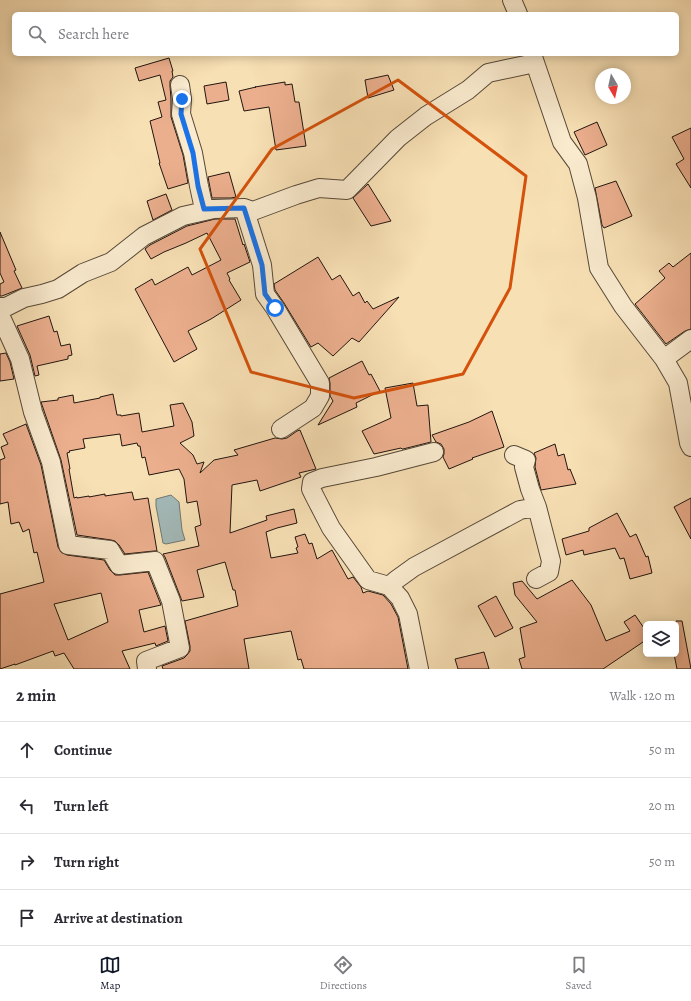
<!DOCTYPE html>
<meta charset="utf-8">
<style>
:root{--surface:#fff;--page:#f2f2f3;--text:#2b2b33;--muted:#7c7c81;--line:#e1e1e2;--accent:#111827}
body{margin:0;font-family:Alegreya,serif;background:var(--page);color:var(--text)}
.controls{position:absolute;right:12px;bottom:12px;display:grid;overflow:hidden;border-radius:6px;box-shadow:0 2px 10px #0003}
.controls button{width:36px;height:36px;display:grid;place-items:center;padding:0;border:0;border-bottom:1px solid var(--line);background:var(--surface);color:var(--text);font:20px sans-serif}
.compass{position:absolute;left:595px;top:68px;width:36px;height:36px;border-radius:50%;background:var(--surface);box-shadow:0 2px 10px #0003;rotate:171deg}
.stop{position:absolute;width:12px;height:12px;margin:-9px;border:3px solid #1a73e8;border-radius:50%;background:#fff}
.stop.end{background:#1a73e8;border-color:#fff;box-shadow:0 1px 4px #0008}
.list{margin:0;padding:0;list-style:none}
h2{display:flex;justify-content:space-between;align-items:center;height:52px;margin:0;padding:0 16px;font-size:17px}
h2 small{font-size:13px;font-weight:400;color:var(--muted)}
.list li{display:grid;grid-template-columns:26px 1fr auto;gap:12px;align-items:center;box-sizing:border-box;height:56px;padding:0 16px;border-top:1px solid var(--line)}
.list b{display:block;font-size:15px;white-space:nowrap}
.list em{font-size:13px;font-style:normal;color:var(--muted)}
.icon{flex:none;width:22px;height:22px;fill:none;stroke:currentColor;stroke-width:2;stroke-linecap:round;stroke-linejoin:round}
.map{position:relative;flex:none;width:691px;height:669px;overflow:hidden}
.search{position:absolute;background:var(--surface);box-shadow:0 2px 10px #0003;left:12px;right:12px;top:12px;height:44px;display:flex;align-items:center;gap:10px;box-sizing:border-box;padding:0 14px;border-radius:6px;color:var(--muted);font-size:15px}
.sheet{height:276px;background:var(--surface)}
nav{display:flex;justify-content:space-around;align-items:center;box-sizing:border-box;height:56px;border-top:1px solid var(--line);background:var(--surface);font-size:11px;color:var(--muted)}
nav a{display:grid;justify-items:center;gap:2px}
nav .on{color:var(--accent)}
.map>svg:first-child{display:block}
.water{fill:#a3bab9;stroke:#6f7875}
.building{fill:#ecaf8e;stroke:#20150e;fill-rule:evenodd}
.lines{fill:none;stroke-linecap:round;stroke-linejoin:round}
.minor-casing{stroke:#564838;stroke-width:20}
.minor{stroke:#faebcf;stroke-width:18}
.route{stroke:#1a73e8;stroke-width:5}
.marked{fill:none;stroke:#d4520c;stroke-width:3;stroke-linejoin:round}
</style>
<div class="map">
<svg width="691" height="669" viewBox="0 0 691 669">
<rect width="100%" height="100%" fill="#f8e0b5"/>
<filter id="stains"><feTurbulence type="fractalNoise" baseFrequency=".005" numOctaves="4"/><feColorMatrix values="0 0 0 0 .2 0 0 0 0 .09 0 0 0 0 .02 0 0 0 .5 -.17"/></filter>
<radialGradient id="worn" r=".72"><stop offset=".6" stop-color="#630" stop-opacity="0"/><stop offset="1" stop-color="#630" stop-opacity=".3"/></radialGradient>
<path class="water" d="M 171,495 L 179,502 L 182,530 L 185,540 L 166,544 L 163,543 L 156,506 L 156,499 Z"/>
<path class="building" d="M 169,58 L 173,71 L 172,71 L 173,77 L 170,81 L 170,86 L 171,99 L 171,117 L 183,155 L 188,183 L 168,189 L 159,163 L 160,163 L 150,121 L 162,117 L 158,102 L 166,100 L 160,75 L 139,81 L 135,68 Z
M 388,75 L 394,90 L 368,98 L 365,80 Z
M 226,82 L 229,100 L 207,104 L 204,86 Z
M 285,82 L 285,85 L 292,84 L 295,102 L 299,102 L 306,146 L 276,150 L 269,107 L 244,111 L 239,91 L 256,87 L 255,87 Z
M 597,122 L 607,145 L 585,155 L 574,132 Z
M 691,128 L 691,188 L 676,164 L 684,159 L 672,137 Z
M 229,172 L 236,197 L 231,198 L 212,198 L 208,177 Z
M 616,181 L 632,216 L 604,228 L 602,225 L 595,188 Z
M 368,184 L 391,221 L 371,226 L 353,198 Z
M 166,194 L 172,210 L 153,220 L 147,201 Z
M 215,219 L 235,219 L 243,245 L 244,244 L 250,262 L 227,273 L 230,279 L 229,280 L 241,300 L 211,319 L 188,331 L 197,349 L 174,362 L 135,289 L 152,279 L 155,285 L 188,267 L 192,275 L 221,260 L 207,233 L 186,243 L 164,252 L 151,259 L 145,249 L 150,245 L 187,226 Z
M 0,232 L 16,270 L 14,271 L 22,288 L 2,296 L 0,296 L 0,284 L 4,282 L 0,273 Z
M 691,253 L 691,329 L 685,331 L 666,344 L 635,304 L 665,278 L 659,271 L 669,263 L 673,267 Z
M 318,257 L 332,280 L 340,275 L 353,296 L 359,292 L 365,303 L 367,301 L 373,309 L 399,297 L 359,342 L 352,338 L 333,356 L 318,343 L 311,347 L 284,303 L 275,290 L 274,284 Z
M 49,316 L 54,332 L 57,331 L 61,346 L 70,344 L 72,355 L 68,356 L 68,359 L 37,366 L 39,375 L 35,376 L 30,355 L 17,326 Z
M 6,353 L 10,362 L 14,379 L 0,381 L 0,354 Z
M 362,361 L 369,375 L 371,374 L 380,391 L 356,403 L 357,407 L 318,425 L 333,401 L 330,396 L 330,383 L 329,378 Z
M 413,383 L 417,406 L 428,405 L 431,442 L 403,449 L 402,449 L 401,448 L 374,454 L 362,431 L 391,418 L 385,388 Z
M 113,394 L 117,415 L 121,415 L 121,416 L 139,413 L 142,432 L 174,426 L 170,405 L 183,403 L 192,422 L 194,436 L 180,443 L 193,455 L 197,464 L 204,462 L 200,473 L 214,460 L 238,455 L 234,450 L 275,438 L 282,439 L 287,438 L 297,431 L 300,430 L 316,469 L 299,473 L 301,477 L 260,491 L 257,480 L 232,485 L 230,533 L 267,520 L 266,516 L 294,509 L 297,523 L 277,528 L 266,532 L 271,558 L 298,553 L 296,548 L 298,547 L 295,537 L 305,534 L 309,544 L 312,543 L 317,559 L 332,550 L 348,579 L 353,577 L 361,587 L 363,593 L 368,591 L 383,595 L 391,604 L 398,617 L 408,669 L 304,669 L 301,659 L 298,660 L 291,631 L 244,639 L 249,669 L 163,669 L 162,666 L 184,658 L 187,655 L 190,651 L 190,646 L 185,621 L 238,606 L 235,590 L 233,590 L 225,562 L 197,570 L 204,597 L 182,601 L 165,557 L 163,554 L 199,546 L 195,527 L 201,525 L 197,501 L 187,503 L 184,479 L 179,469 L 149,475 L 145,457 L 142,458 L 140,446 L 138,446 L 137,443 L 122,446 L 120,434 L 83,439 L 85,448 L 69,451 L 70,452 L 67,453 L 70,469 L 69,469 L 74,498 L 77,497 L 77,498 L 89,496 L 89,497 L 105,494 L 105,496 L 132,492 L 134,500 L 148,498 L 157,551 L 154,551 L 125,554 L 119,545 L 115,541 L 111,540 L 77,535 L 61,460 L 41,402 L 58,400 L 58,398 L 73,395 L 74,403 L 100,398 L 100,397 Z
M 492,411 L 504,447 L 472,458 L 473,459 L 449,469 L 443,457 L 444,454 L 444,449 L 441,444 L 436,442 L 432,435 L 469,422 Z
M 26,424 L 41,465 L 58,547 L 61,552 L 67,555 L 104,560 L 110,570 L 115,575 L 120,575 L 148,572 L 161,605 L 139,610 L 144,632 L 165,626 L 168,641 L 156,646 L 155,643 L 122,651 L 130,669 L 74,669 L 64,653 L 55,656 L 53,651 L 15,665 L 15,664 L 0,669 L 0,594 L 44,582 L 37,552 L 34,553 L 29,529 L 23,532 L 19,522 L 11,524 L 8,502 L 0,504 L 0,460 L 5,458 L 1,447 L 8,444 L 3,434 ZM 101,593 L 108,622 L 68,640 L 54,604 Z
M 555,444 L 558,456 L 564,454 L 568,470 L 570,469 L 576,484 L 541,490 L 535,467 L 536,458 L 534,453 Z
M 691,498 L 691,539 L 674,507 Z
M 617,513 L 630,537 L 636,534 L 646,557 L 648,556 L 652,573 L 630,579 L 624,558 L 620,559 L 615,548 L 584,555 L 583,550 L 566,555 L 562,539 L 589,531 L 589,528 Z
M 572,580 L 591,605 L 606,641 L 630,631 L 624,622 L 635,615 L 646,631 L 646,640 L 603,669 L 522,669 L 519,659 L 525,657 L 520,628 L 537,622 L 515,595 L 513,583 L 522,581 L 537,599 Z
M 496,596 L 513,628 L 495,637 L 478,606 Z
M 676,621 L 682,621 L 691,669 L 677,669 L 674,654 L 676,654 Z
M 484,652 L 489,669 L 458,669 L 455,659 Z"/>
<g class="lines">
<defs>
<path id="minor" d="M 512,0 L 518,14
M 532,54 L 562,142 L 578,164 L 587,198 L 599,268 L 623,306 L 664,359
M 180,85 L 182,99 L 181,114 L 193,153 L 199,186 L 204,209 L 214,209
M 244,208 L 262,265 L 265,294 L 275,308 L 320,383 L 320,396 L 313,408 L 281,429
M 0,307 L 6,307 L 24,298 L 42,294 L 58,289 L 83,273 L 111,262 L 144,236 L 183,216 L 214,209 L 244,208 L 253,211 L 296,195 L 319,188 L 347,190 L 398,138 L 426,116 L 468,90 L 488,73 L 535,63
M 0,315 L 20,359 L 33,412 L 51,462 L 68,545 L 110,550 L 119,565 L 155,561 L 171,601 L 180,648 L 146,661 L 147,669
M 691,339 L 664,359 L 678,383 L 689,443 L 691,447
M 514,455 L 526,460 L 524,467 L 530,489 L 537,507
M 389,586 L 396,580 L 414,567 L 520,510 L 537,507 L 551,561 L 549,572 L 536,579
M 419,669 L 408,614 L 400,598 L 389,586 L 368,580 L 331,528 L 316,499 L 311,489 L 312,482 L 322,478 L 376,467 L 434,452"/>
</defs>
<use href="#minor" class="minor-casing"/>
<use href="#minor" class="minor"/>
</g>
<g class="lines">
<path class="route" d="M 182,99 L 181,114 L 193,153 L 198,186 L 204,209 L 244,208 L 262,265 L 265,294 L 275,308"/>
</g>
<path class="marked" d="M 398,80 L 526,176 L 510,288 L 463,374 L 354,398 L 251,372 L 200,249 L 272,149 Z"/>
<rect width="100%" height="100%" filter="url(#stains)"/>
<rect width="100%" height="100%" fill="url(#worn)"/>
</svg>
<div class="controls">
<button><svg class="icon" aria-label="layers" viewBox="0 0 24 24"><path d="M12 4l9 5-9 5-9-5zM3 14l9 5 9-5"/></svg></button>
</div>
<svg class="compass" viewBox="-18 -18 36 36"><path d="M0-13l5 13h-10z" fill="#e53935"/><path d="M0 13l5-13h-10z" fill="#7c7c81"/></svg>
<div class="stop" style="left:275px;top:308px"></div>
<div class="stop end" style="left:182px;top:99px"></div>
<div class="search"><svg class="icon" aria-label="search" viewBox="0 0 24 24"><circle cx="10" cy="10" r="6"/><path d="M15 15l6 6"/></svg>Search here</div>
</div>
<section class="sheet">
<h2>2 min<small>Walk · 120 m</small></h2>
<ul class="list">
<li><svg class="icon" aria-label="ahead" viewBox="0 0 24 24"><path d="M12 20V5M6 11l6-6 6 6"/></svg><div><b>Continue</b></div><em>50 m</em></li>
<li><svg class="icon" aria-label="left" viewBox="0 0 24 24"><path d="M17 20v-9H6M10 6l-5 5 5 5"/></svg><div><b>Turn left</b></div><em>20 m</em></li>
<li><svg class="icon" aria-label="right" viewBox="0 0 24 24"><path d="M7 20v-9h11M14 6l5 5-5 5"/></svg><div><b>Turn right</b></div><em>50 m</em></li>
<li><svg class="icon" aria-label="arrive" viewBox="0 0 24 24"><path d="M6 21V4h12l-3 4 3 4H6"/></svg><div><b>Arrive at destination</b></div></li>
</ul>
</section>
<nav>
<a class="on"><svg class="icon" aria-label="map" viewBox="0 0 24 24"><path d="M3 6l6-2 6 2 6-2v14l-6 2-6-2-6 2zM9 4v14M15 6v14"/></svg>Map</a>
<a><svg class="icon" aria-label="directions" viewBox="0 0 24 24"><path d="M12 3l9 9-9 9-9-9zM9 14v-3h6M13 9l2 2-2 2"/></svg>Directions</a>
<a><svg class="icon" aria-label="saved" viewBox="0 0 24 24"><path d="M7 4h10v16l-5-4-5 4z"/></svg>Saved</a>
</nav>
